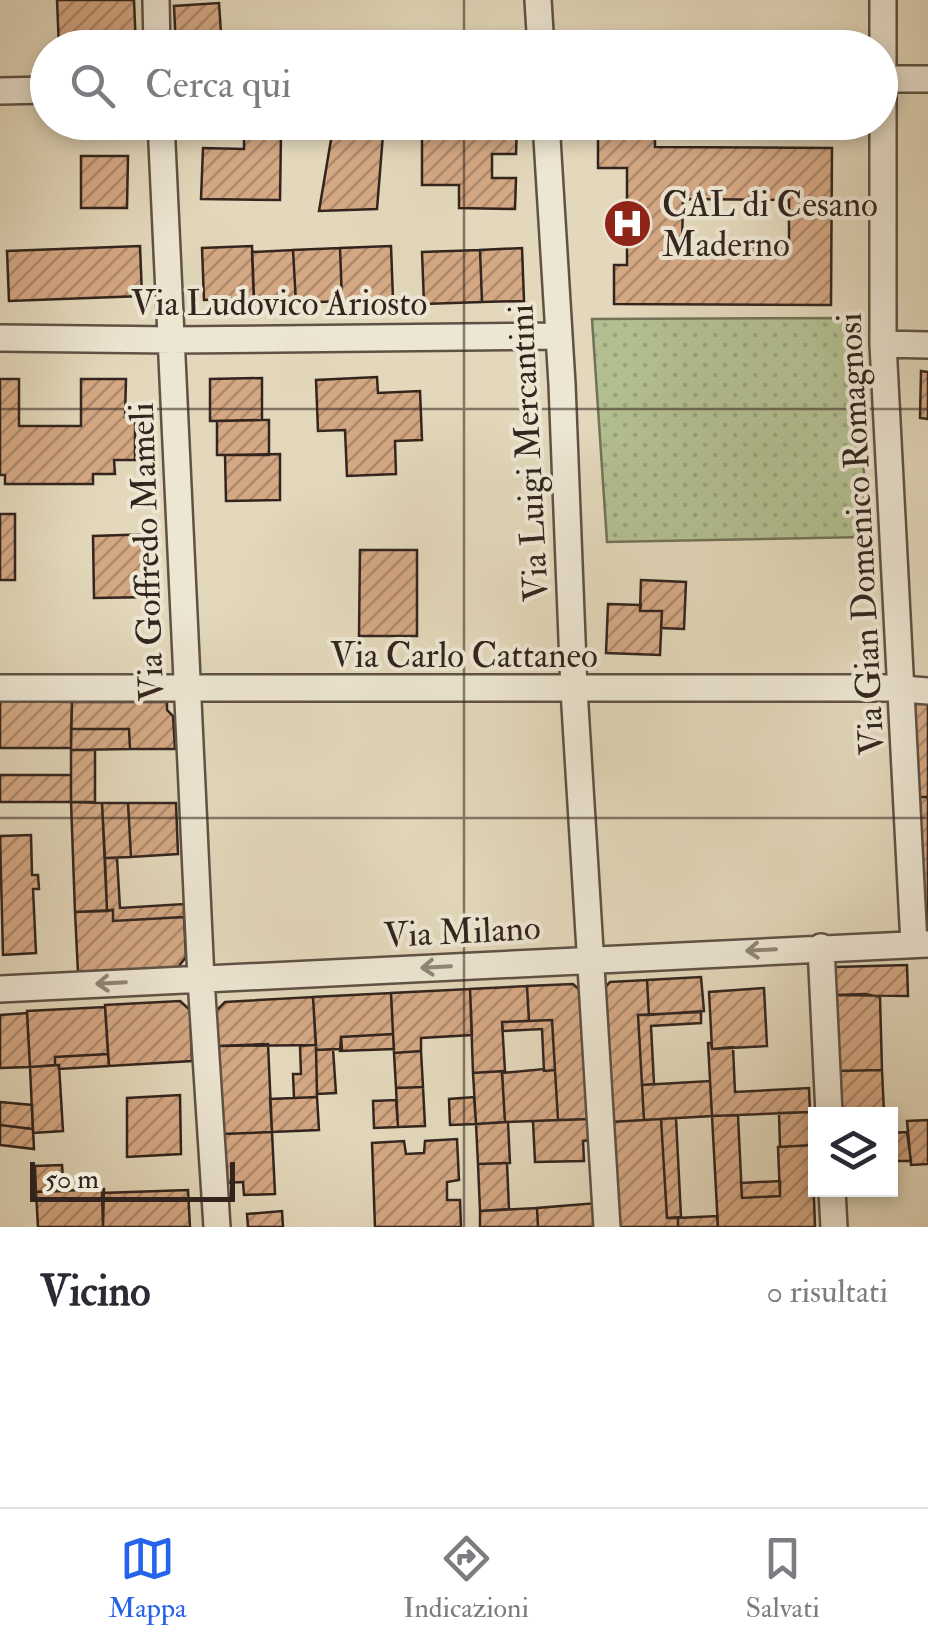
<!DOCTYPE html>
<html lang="it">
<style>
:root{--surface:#fff;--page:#f7f7f7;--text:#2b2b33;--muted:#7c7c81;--line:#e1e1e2;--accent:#2563eb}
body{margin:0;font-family:"IM FELL Double Pica",serif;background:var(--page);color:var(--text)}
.controls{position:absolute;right:30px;bottom:30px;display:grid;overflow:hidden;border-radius:0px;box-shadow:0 5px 15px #0003}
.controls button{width:90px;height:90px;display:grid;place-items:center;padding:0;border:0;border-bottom:2px solid var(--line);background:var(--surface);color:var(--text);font:50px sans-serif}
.scale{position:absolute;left:30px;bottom:25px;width:205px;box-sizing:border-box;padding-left:10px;border:5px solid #33251e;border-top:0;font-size:28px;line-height:35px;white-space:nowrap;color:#33251e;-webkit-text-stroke:8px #ede6d3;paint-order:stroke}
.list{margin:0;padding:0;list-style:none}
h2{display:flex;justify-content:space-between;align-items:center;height:130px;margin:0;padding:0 40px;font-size:42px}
h2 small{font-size:32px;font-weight:400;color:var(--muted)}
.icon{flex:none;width:55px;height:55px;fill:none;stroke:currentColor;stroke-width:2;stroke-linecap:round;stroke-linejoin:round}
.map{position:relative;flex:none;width:928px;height:1227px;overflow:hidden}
.search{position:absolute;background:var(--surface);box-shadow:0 5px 15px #0003;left:30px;right:30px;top:30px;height:110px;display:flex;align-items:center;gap:25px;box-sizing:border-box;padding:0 35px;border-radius:55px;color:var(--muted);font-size:38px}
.sheet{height:280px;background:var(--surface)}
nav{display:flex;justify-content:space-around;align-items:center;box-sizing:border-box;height:140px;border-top:2px solid var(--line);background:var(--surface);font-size:28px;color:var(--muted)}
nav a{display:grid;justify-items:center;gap:5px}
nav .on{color:var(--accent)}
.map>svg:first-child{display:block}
.park{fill:url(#park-dots);stroke:#737258;stroke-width:2.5}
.building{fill:url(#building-hatch);stroke:#33251e;stroke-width:2.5;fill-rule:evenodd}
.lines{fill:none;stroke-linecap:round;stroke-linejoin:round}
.street-casing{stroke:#5f5245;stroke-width:30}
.street{stroke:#ede6d3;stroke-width:25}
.oneway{stroke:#908678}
.grid{fill:none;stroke:#33251e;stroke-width:2.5;stroke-opacity:0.55}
.labels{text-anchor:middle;stroke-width:8;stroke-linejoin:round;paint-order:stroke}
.poi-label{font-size:35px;fill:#33251e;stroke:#ede6d3;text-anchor:start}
.street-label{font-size:35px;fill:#33251e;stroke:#ede6d3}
</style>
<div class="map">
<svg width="928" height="1227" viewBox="0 0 928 1227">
<defs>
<pattern id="park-dots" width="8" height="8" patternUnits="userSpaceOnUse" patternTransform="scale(2.5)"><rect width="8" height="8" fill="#b3bf91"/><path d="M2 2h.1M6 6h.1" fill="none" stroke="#9aa47d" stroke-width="1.8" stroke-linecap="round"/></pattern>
<pattern id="building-hatch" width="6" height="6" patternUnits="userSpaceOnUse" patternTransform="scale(2.5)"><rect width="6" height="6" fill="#d5a884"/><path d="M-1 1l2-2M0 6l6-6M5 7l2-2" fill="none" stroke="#ad896b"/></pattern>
</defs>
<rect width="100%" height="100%" fill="#e3d8bb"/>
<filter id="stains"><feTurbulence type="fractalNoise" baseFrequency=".002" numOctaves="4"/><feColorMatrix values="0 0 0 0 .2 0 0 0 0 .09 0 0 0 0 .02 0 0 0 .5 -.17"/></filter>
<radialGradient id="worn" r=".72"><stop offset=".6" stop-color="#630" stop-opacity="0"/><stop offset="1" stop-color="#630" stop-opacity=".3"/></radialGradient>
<path class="park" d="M 859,318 L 866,537 L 607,542 L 592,319 Z"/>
<path class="building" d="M 57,0 L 134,0 L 136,48 L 59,48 Z
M 219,3 L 222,48 L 176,48 L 174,6 Z
M 334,122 L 384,122 L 377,209 L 319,211 Z
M 460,124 L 517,125 L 516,154 L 492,154 L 492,178 L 516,178 L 515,209 L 459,208 L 459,185 L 422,185 L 422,132 L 459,132 Z
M 598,127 L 655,127 L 655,147 L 832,148 L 831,305 L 614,304 L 614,265 L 627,265 L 627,168 L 598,168 ZM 683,199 L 789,200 L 789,248 L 682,247 Z
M 244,134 L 281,134 L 280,200 L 201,199 L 203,148 L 244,149 Z
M 81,156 L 128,156 L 127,208 L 81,208 Z
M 140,246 L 142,296 L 9,301 L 7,251 Z
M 252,246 L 254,298 L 204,300 L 202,248 Z
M 391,246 L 393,299 L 342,301 L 340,248 Z
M 340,248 L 342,301 L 296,303 L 293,250 Z
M 522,248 L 524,301 L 482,302 L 480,250 Z
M 293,250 L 296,303 L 254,305 L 252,252 Z
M 480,250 L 482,302 L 424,304 L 422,252 Z
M 921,371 L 928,372 L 928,419 L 920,418 Z
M 377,377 L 378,393 L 420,391 L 422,440 L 395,441 L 396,474 L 347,476 L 345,430 L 318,431 L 316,380 Z
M 262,378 L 262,420 L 210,421 L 210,379 Z
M 0,379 L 19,379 L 19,426 L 81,426 L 81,379 L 126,379 L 125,417 L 135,417 L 135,460 L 114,460 L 115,474 L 93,474 L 93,484 L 5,484 L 5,475 L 0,475 Z
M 262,420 L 269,420 L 269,455 L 217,455 L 217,421 Z
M 280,454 L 280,500 L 226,501 L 225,455 Z
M 0,514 L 15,514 L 15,580 L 0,580 Z
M 153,534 L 155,597 L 94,598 L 93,536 Z
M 360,550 L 417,550 L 417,636 L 359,636 Z
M 641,580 L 686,582 L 684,629 L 661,628 L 662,611 L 640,611 Z
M 608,604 L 641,605 L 640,611 L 662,611 L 660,655 L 606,653 Z
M 920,700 L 928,700 L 928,797 L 916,797 L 912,709 Z
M 0,701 L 72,702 L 71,748 L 0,748 Z
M 72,702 L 167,702 L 167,710 L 173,716 L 175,749 L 130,749 L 129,729 L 71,729 Z
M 71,729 L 129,729 L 130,749 L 71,750 Z
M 71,750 L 95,750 L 95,802 L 71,802 Z
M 0,775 L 71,775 L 71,802 L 0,802 Z
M 916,797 L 928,797 L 928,933 L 921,926 Z
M 71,802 L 102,803 L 107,911 L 75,912 Z
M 102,803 L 128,803 L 131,857 L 105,858 Z
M 128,803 L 176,803 L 178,854 L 131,857 Z
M 31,835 L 32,875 L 38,875 L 39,889 L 33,889 L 36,953 L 3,955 L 0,836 Z
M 105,858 L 117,858 L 120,908 L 184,904 L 184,917 L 113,921 L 113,910 L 107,911 Z
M 113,910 L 113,921 L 184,917 L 186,957 L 178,967 L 78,973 L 75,912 Z
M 907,965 L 908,996 L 836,995 L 835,967 Z
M 701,977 L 704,1011 L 649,1015 L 647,980 Z
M 647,980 L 649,1015 L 638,1015 L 644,1120 L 611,1122 L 603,990 L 610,982 Z
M 573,984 L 583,993 L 592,1119 L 558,1120 L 552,1020 L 529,1021 L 527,986 Z
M 527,986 L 529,1021 L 502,1022 L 505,1071 L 473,1073 L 470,989 Z
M 764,988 L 767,1046 L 712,1049 L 709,992 Z
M 470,989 L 472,1035 L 421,1038 L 421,1051 L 394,1053 L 391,993 Z
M 391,993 L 393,1034 L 341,1037 L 342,1049 L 316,1050 L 313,997 Z
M 865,994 L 880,997 L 882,1070 L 838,1071 L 836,995 Z
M 313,997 L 316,1045 L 218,1046 L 216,1011 L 225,1002 Z
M 180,1001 L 190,1010 L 192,1061 L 109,1066 L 105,1005 Z
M 105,1007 L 108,1054 L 55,1057 L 55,1065 L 30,1067 L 27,1011 Z
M 701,1012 L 701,1023 L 651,1026 L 654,1084 L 642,1085 L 638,1015 Z
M 27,1013 L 30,1067 L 0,1068 L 0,1015 Z
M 552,1020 L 555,1070 L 544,1071 L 542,1029 L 503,1031 L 502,1022 Z
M 393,1034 L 394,1049 L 340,1051 L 341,1037 Z
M 708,1043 L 711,1043 L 712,1049 L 733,1047 L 735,1092 L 809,1088 L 810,1112 L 712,1116 Z
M 268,1044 L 272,1132 L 222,1134 L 218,1046 Z
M 316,1045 L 317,1097 L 294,1098 L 293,1074 L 301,1074 L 300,1046 Z
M 333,1049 L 336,1093 L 317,1094 L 316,1050 Z
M 421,1051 L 423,1087 L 396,1088 L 394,1053 Z
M 108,1054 L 109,1066 L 59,1069 L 59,1065 L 55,1065 L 55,1057 Z
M 59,1065 L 63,1131 L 33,1133 L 30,1067 Z
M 544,1069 L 544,1071 L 555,1070 L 558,1120 L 505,1122 L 502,1073 Z
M 882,1070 L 884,1113 L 839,1114 L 838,1071 Z
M 502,1071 L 505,1122 L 476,1124 L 473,1073 Z
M 710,1081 L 712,1116 L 644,1120 L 642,1085 Z
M 423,1087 L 425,1126 L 398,1127 L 396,1088 Z
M 180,1095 L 181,1154 L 127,1157 L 127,1098 Z
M 317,1097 L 319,1130 L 272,1132 L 270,1099 Z
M 474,1097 L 476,1124 L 450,1125 L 449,1099 Z
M 396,1100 L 398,1127 L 374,1128 L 373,1101 Z
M 0,1102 L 32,1105 L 33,1129 L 0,1125 Z
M 810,1112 L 812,1145 L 780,1147 L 779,1113 Z
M 738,1115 L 742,1198 L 780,1196 L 778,1147 L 812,1145 L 815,1227 L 718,1227 L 712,1116 Z
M 676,1118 L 681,1217 L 667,1218 L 661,1119 Z
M 592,1119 L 593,1140 L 583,1141 L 584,1161 L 535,1162 L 533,1121 Z
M 661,1119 L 667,1218 L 678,1218 L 678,1227 L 617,1227 L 611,1122 Z
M 928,1120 L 928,1164 L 911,1165 L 907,1121 Z
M 508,1122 L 510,1163 L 478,1164 L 476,1124 Z
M 0,1125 L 33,1129 L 34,1149 L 0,1145 Z
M 272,1132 L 275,1194 L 244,1195 L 243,1182 L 224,1183 L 222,1134 Z
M 907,1132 L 911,1161 L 890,1161 L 890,1133 Z
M 457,1139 L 459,1180 L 447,1182 L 447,1200 L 460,1200 L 461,1227 L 375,1227 L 372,1143 L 404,1141 L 406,1154 L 424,1153 L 425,1141 Z
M 507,1163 L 509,1209 L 480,1211 L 478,1164 Z
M 62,1165 L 64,1191 L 36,1192 L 35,1166 Z
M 780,1181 L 780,1196 L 742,1198 L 741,1183 Z
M 104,1189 L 103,1227 L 38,1227 L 36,1192 Z
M 188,1190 L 190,1227 L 103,1227 L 102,1193 Z
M 597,1203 L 598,1227 L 538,1227 L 537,1208 Z
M 537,1208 L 538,1227 L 480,1227 L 480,1211 Z
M 282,1211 L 283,1227 L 248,1227 L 247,1214 Z
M 717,1216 L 718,1227 L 678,1227 L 678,1218 Z"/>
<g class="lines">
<defs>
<path id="street" d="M 156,0 L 157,48
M 538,0 L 541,48
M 883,0 L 883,344 L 914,944
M 880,79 L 928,79
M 0,91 L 48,90
M 161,122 L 201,979 L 217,1227
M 546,122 L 562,384 L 574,690 L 607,1227
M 0,338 L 172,340 L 559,336
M 883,344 L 928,345
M 0,688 L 891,688 L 928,691
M 821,947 L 829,1114
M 0,989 L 928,944
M 832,1190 L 834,1227"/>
</defs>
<use href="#street" class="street-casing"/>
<use href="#street" class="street"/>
</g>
<defs><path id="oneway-shaft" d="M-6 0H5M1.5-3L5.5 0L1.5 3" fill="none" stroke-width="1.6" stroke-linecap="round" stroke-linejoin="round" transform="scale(2.5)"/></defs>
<g class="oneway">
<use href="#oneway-shaft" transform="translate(761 950) rotate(177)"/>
<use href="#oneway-shaft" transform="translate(436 967) rotate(177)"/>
<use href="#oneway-shaft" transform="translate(111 983) rotate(177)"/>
</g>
<path class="grid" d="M 464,0 L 464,48M 464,122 L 464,1227M 0,409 L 928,409M 0,818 L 928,818"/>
<defs>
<symbol id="hospital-disc" viewBox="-11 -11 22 22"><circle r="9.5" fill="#8f2418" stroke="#ede6d3"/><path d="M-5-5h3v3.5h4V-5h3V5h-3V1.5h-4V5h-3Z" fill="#fff"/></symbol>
</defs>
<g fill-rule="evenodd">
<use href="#hospital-disc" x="600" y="196" width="55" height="55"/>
</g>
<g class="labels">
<g class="poi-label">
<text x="662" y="216">CAL di Cesano<tspan x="662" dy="40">Maderno</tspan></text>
</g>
<g class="street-label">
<text x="279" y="315">Via Ludovico Ariosto</text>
<text transform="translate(528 453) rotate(-93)" y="12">Via Luigi Mercantini</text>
<text transform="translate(860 534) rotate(-93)" y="12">Via Gian Domenico Romagnosi</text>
<text transform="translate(146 552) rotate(-92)" y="12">Via Goffredo Mameli</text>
<text x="464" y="667">Via Carlo Cattaneo</text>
<text transform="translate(462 931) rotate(-3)" y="12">Via Milano</text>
</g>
</g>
<rect width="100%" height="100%" filter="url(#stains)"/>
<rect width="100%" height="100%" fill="url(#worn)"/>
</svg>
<div class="controls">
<button><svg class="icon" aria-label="layers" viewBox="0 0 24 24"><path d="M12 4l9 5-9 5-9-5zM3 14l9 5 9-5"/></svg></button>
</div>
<div class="scale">50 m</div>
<div class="search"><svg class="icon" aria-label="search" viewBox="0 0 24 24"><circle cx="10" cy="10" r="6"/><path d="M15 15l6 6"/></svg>Cerca qui</div>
</div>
<section class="sheet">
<h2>Vicino<small>0 risultati</small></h2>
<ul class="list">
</ul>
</section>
<nav>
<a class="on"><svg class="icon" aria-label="map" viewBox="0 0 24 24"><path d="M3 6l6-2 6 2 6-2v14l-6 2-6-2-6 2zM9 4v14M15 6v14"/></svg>Mappa</a>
<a><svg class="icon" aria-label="directions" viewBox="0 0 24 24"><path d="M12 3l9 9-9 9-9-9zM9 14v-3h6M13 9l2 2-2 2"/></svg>Indicazioni</a>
<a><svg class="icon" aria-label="saved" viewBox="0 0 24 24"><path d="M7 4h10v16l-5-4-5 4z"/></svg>Salvati</a>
</nav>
